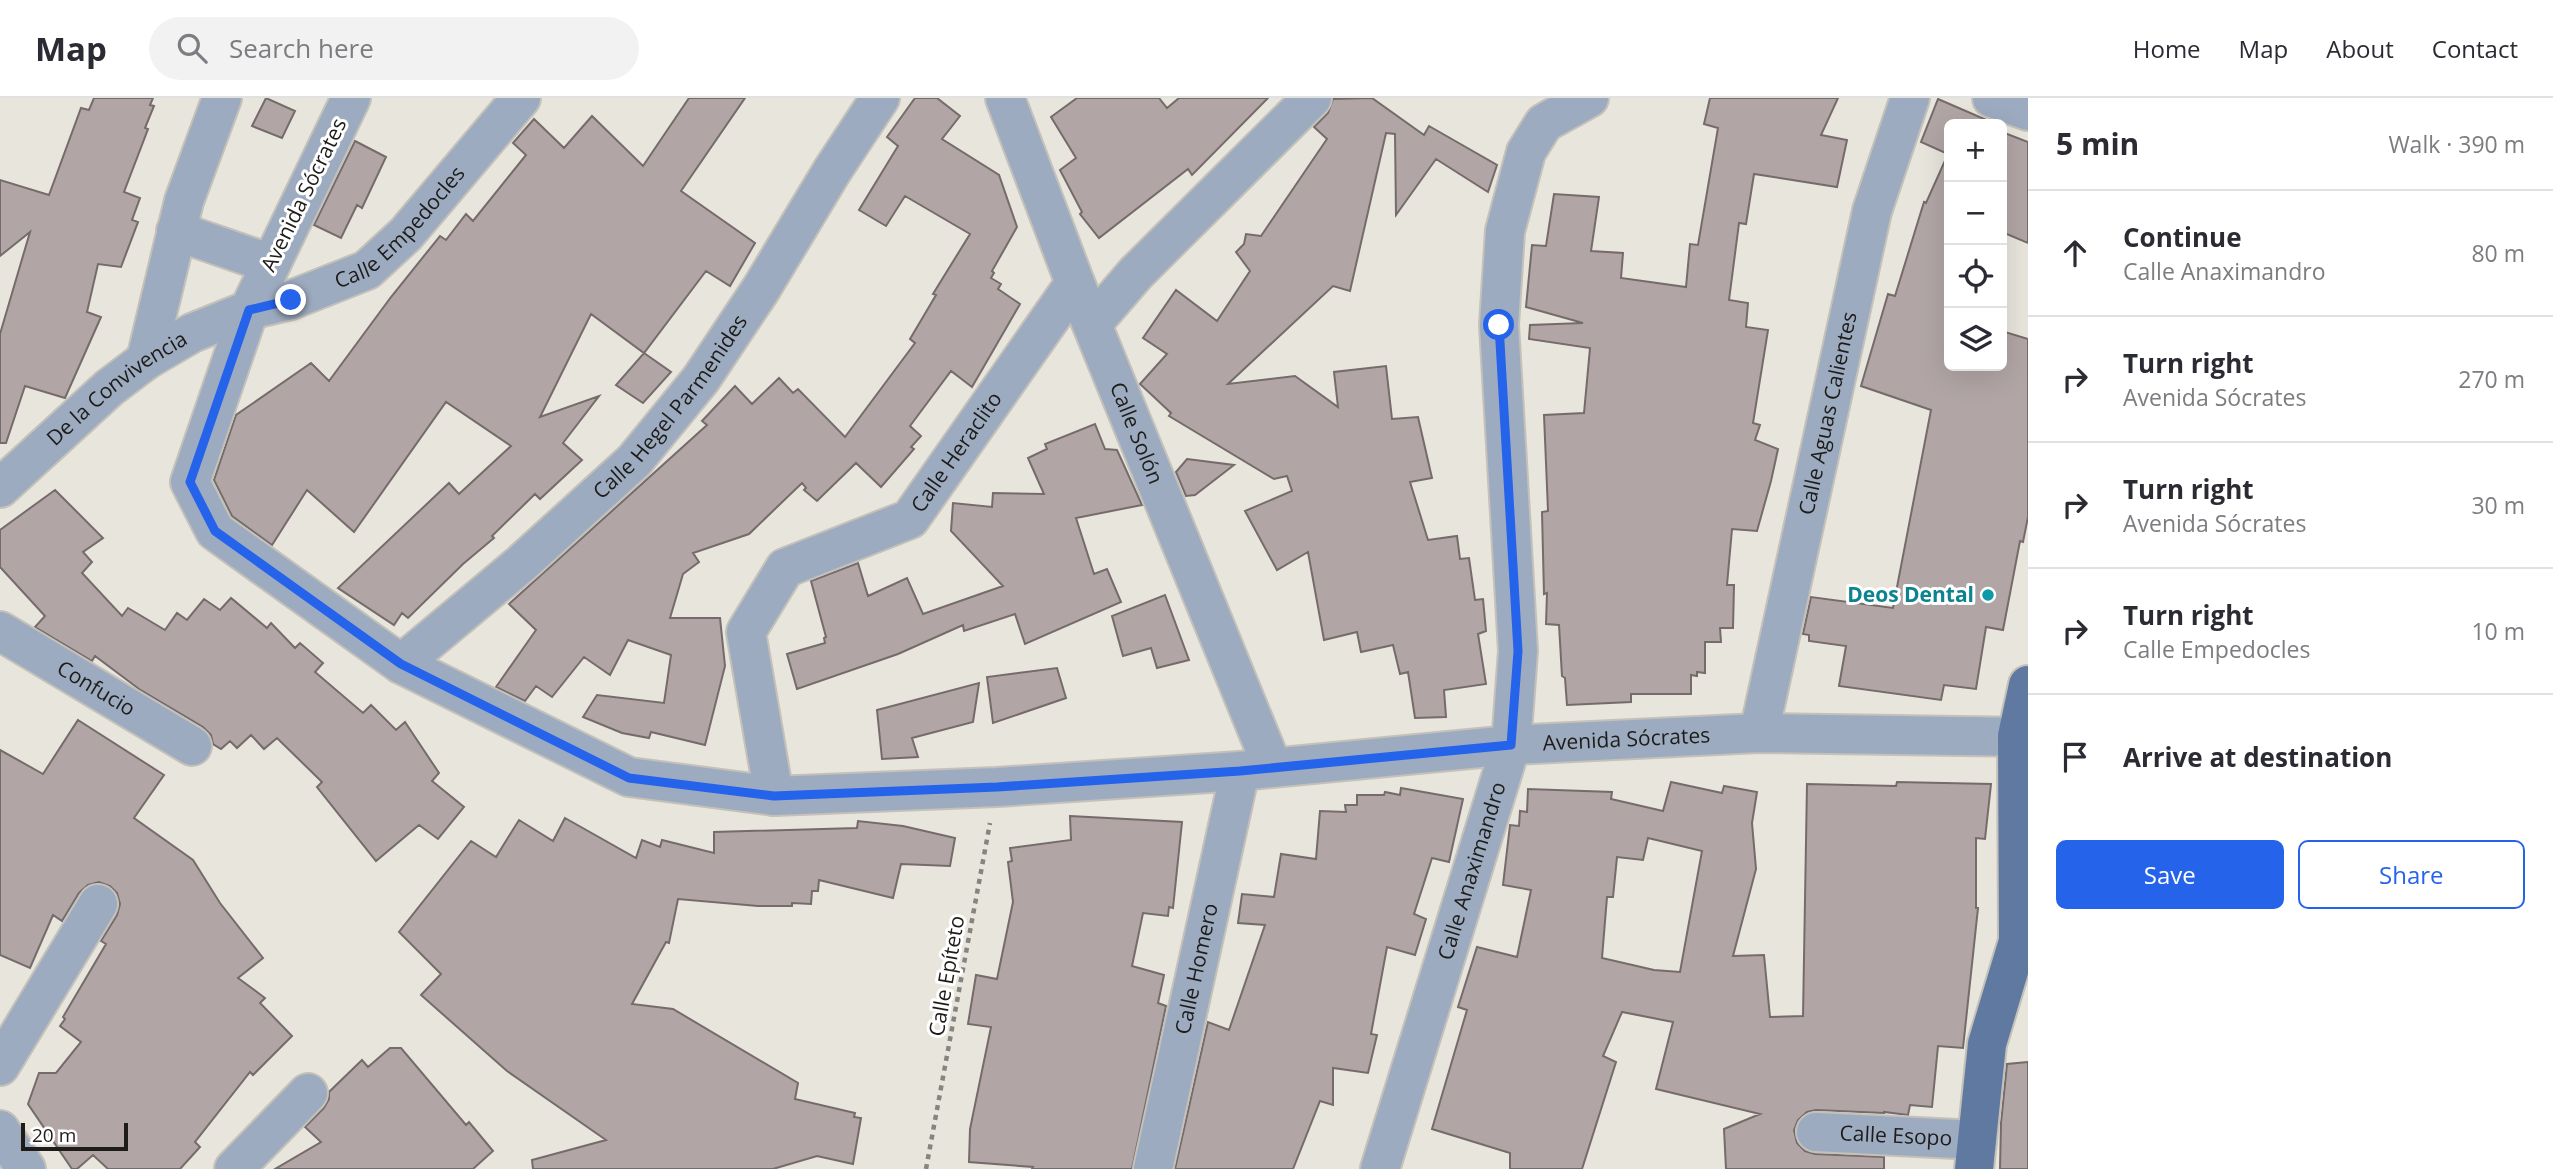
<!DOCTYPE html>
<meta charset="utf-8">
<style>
:root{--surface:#fff;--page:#f2f2f3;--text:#2b2b33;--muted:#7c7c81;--line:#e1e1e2;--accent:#2563eb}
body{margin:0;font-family:"Open Sans",sans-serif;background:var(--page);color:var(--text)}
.controls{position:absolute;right:21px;top:21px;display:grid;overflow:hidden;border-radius:10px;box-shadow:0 7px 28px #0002}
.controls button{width:63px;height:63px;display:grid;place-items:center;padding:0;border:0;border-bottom:2px solid var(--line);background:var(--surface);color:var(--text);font:35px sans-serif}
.scale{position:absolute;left:21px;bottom:18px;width:107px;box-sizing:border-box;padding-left:7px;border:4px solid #1d1c19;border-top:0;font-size:19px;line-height:24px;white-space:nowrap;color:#1d1c19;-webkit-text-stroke:5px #fff;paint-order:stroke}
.stop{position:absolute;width:21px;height:21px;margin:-16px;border:5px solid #2563eb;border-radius:50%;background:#fff}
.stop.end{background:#2563eb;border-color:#fff;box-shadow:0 2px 7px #0008}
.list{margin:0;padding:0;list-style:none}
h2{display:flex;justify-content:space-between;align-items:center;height:91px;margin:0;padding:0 28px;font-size:30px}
h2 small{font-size:23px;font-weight:400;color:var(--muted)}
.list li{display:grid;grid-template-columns:46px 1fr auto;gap:21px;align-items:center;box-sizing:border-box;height:126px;padding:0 28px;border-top:2px solid var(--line)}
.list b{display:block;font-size:26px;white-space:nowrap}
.list p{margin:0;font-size:23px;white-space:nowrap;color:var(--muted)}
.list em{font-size:23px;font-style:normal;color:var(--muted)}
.actions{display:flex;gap:14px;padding:21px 28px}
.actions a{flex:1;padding:16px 0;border:2px solid var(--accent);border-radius:10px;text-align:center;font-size:24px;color:var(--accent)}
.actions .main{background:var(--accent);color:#fff}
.icon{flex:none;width:38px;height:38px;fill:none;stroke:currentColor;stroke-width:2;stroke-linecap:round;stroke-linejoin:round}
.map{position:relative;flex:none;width:2028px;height:1071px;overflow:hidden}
header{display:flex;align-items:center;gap:42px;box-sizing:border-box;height:98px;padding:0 35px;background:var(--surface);border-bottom:2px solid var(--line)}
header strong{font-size:33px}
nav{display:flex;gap:38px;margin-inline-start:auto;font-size:24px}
.search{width:490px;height:63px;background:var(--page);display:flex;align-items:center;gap:18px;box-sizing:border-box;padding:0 24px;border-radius:38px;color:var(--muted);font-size:26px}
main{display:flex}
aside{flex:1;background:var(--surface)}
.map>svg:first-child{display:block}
.building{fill:#b1a6a5;stroke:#756b6a;stroke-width:2;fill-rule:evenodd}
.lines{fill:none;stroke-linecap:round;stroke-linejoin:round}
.minor-casing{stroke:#c3c1b9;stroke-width:42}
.major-casing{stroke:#c3c1b9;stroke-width:42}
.path{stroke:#86847e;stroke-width:4.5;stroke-dasharray:5 5;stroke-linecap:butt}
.minor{stroke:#9dabc0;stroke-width:38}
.major{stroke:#6079a0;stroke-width:38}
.route{stroke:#2563eb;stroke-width:9}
.culture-dot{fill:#0f9aa8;stroke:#fff;stroke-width:2.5}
.labels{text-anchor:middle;stroke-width:6;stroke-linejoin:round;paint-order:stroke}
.street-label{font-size:21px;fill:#1d1c19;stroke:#fff}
.culture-label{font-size:21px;font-weight:bold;fill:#0d838f;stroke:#fff;text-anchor:end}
</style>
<header>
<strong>Map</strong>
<div class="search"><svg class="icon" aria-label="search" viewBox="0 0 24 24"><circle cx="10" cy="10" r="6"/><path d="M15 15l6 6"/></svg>Search here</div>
<nav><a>Home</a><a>Map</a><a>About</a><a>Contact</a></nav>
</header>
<main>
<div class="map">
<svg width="2028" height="1071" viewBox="0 0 2028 1071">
<rect width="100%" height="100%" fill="#e7e5dc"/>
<path class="building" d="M 94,0 L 153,0 L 150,7 L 154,8 L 145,30 L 148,31 L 124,94 L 140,100 L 132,122 L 138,124 L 121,169 L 98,166 L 87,214 L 101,219 L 65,300 L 25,288 L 6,345 L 0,345 L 0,236 L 30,134 L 0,158 L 0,82 L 49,97 L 81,10 L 89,12 Z
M 266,0 L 295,13 L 282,40 L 252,28 Z
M 689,0 L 745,0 L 681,93 L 755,145 L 730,188 L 706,173 L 644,255 L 591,216 L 540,319 L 599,298 L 563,345 L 582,362 L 540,401 L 535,396 L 492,438 L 494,440 L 463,466 L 408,520 L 402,515 L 394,527 L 338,490 L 449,385 L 459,396 L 511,348 L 446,304 L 354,434 L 307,392 L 272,447 L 232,418 L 214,382 L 236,317 L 311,265 L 329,283 L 391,199 L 440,138 L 446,142 L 466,116 L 473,123 L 526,57 L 513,45 L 534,21 L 564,50 L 592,18 L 643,68 Z
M 915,0 L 937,0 L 960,18 L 942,41 L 999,77 L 1017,129 L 992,173 L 994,175 L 991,180 L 1001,186 L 998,191 L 1020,206 L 972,289 L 951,273 L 910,328 L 921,338 L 911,349 L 914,351 L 881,389 L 856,365 L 817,403 L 804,392 L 806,390 L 802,385 L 749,436 L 693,455 L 699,464 L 683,476 L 670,520 L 720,520 L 725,568 L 705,647 L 651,634 L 649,640 L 622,635 L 583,619 L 597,597 L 664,605 L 671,557 L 628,542 L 610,577 L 584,559 L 552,599 L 536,588 L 525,603 L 496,589 L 536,532 L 509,506 L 707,327 L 702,323 L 735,288 L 752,306 L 779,280 L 793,295 L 798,291 L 845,339 L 915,245 L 910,241 L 936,197 L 933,196 L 970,136 L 905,98 L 886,128 L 859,112 L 898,48 L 887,39 Z
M 1077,0 L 1159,0 L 1167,10 L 1179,0 L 1268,0 L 1192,77 L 1188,71 L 1099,140 L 1080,116 L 1082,114 L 1060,72 L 1076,60 L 1051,19 Z
M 1372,0 L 1424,37 L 1429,28 L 1497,67 L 1488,94 L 1436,61 L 1396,117 L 1395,36 L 1386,35 L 1350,193 L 1333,188 L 1228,286 L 1295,278 L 1338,309 L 1334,274 L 1386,268 L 1392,321 L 1418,319 L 1432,380 L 1410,384 L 1428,442 L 1457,438 L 1460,461 L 1469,460 L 1475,502 L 1483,501 L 1486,533 L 1478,536 L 1486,586 L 1444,592 L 1446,619 L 1415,620 L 1408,574 L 1400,576 L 1393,547 L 1361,554 L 1357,534 L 1324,542 L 1308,454 L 1277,472 L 1245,413 L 1292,393 L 1287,378 L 1274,381 L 1169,318 L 1171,315 L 1140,286 L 1167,256 L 1143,240 L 1176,192 L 1217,223 L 1250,173 L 1236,154 L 1244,146 L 1246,136 L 1261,138 L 1327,41 L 1314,29 L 1328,15 L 1333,1 Z
M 1710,0 L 1838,0 L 1821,37 L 1847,42 L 1837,89 L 1754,76 L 1746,126 L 1739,125 L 1729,202 L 1748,205 L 1746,229 L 1768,232 L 1753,325 L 1760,327 L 1755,342 L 1778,351 L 1771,383 L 1757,433 L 1732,431 L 1727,487 L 1734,487 L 1733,530 L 1720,530 L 1721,544 L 1705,544 L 1705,575 L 1697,574 L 1697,578 L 1691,577 L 1691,596 L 1631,596 L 1631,604 L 1567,607 L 1565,580 L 1562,578 L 1559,527 L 1546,526 L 1547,495 L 1544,496 L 1542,414 L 1548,413 L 1544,317 L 1584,315 L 1590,250 L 1529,241 L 1530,227 L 1583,225 L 1526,209 L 1532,147 L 1546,148 L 1554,96 L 1599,99 L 1591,153 L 1623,155 L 1621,180 L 1686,189 L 1690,146 L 1698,147 L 1718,30 L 1704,26 Z
M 1938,1 L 1989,23 L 1988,26 L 1949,26 L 1949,268 L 2002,268 L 2002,233 L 2028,241 L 2028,419 L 2023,444 L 2020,443 L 2003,532 L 1986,529 L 1976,591 L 1944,587 L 1941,602 L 1839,588 L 1846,548 L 1809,543 L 1809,537 L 1803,536 L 1811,499 L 1893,510 L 1931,312 L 1861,288 L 1888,196 L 1895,198 L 1924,104 L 1926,105 L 1948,56 L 1921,44 Z
M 2002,34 L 2028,44 L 2028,145 L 2002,134 Z
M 355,43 L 386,59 L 362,110 L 357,107 L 341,140 L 314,127 Z
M 644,255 L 671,274 L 643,305 L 616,287 Z
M 1095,326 L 1105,351 L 1117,352 L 1142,407 L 1076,420 L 1094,476 L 1107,471 L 1121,504 L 1025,546 L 1015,516 L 964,533 L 963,527 L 898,556 L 797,591 L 787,556 L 825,545 L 824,540 L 826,539 L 811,483 L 858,465 L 868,498 L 907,480 L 923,516 L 1003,488 L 951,433 L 953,405 L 992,409 L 993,395 L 1044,396 L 1028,360 L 1047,351 L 1045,346 Z
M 1187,361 L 1234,367 L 1195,397 L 1186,398 L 1176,374 Z
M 55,392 L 103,440 L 83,454 L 92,464 L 82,475 L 122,518 L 128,510 L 165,532 L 177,515 L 187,522 L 204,501 L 220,512 L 231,500 L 267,530 L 271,525 L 295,550 L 300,545 L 323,565 L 315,574 L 363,615 L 371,607 L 396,632 L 405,624 L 439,675 L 432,683 L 464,709 L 438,741 L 419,727 L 376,763 L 317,689 L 322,684 L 277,640 L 264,651 L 251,637 L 237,650 L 230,643 L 221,651 L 213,646 L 211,637 L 203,629 L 139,591 L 95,558 L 92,563 L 35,529 L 45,518 L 0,469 L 0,432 Z
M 1165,497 L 1189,562 L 1157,570 L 1151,550 L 1123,558 L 1112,518 Z
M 1057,570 L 1066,600 L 993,625 L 987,579 Z
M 979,585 L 973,624 L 912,640 L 918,659 L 882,661 L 877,612 Z
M 78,622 L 164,677 L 134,720 L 193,762 L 220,805 L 263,860 L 238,880 L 265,900 L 260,905 L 292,938 L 253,977 L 250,974 L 195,1044 L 200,1049 L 180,1071 L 108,1071 L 93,1057 L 77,1071 L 72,1071 L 28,1006 L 39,975 L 56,975 L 81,944 L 60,928 L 65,921 L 63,919 L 106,846 L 101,843 L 117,817 L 120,806 L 117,795 L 110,788 L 99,784 L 88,787 L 79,795 L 62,823 L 53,817 L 30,870 L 0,857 L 0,652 L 43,676 Z
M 1671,684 L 1722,695 L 1724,688 L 1757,694 L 1752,725 L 1756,771 L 1733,858 L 1764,857 L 1770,919 L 1803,918 L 1807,686 L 1896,688 L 1897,684 L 1991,686 L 1985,741 L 1976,740 L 1976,810 L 1978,810 L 1963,950 L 1938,948 L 1932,1009 L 1910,1007 L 1908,1017 L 1884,1014 L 1884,1015 L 1816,1012 L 1807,1014 L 1798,1022 L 1794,1032 L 1797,1045 L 1805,1053 L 1815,1056 L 1884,1059 L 1884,1071 L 1726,1071 L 1724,1031 L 1760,1016 L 1656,991 L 1673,924 L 1622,914 L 1603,958 L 1616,964 L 1582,1071 L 1510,1071 L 1510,1055 L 1432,1031 L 1467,912 L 1458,909 L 1477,849 L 1517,859 L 1531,792 L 1503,787 L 1510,727 L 1519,728 L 1520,713 L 1527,714 L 1528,691 L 1612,694 L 1611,701 L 1663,713 ZM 1648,740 L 1702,753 L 1680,874 L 1654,872 L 1602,860 L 1607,799 L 1613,799 L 1617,759 L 1643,762 Z
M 1401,690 L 1463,701 L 1449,764 L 1432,760 L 1414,816 L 1426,821 L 1415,857 L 1387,849 L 1371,936 L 1377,937 L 1368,975 L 1333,970 L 1333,1007 L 1320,1003 L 1293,1071 L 1175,1071 L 1208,924 L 1229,932 L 1265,827 L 1238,825 L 1242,796 L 1274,799 L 1281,756 L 1316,761 L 1320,713 L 1346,714 L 1345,707 L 1357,707 L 1357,697 L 1384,697 L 1385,694 L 1400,697 Z
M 1070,718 L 1182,724 L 1173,810 L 1169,809 L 1168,818 L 1143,815 L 1132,868 L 1164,877 L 1158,905 L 1166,908 L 1132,1071 L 1032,1071 L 1033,1069 L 969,1064 L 970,1031 L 991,929 L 968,926 L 976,877 L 997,881 L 1013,804 L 1008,764 L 1012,763 L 1010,750 L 1071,742 Z
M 565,720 L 636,760 L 642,742 L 660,749 L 662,742 L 714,755 L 714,734 L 857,730 L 858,723 L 903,728 L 955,740 L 950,768 L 901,766 L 893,800 L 819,782 L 818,793 L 812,793 L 811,806 L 792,805 L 792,808 L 758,808 L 678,801 L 669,845 L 666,844 L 632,906 L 673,911 L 798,985 L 795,1001 L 855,1015 L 854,1019 L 861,1020 L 853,1066 L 817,1058 L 773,1071 L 533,1071 L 532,1062 L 606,1042 L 507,973 L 421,897 L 441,876 L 399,834 L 471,743 L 496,759 L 519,722 L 553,743 Z
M 390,950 L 401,950 L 466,1027 L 469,1024 L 493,1053 L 473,1071 L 275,1071 L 321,1044 L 305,1029 L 324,1010 L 329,1001 L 329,994 L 362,962 L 368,969 Z
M 2028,964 L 2028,1071 L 2000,1071 L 2001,1025 L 2007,966 Z"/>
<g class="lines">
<defs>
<g id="minor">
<path id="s1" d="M 351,0 L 249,212 L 190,384 L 215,433 L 401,566 L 629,679 L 774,698 L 997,689 L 1240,673 L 1511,647 L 1759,635 L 2028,639"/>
<path id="s2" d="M 1005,0 L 1075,185 L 1272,668"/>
<path d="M 1992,0 L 2028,13"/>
<path d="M 176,133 L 271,166"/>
<path d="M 1092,226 L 1136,175 L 1312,0"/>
<path d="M 146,262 L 184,103 L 222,0"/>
<path id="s3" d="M 0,390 L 109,290 L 146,262 L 192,235 L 249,212 L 291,202 L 367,172 L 406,136 L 521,0"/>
<path id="s4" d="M 0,533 L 192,648"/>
<path id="s5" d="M 401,566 L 522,465 L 634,363 L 701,281 L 761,191 L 832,73 L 880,0"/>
<path id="s6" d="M 1759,635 L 1872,113 L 1910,0"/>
<path id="s7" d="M 774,698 L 746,534 L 785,470 L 910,421 L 1075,185"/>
<path d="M 0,968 L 98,806"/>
<path d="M 0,1032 L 26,1071"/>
<path id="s8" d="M 1816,1034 L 1977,1042"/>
<path d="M 234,1071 L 308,995"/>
<path id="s9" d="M 1153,1071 L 1240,673"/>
<path id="s10" d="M 1380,1071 L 1511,647 L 1518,553 L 1499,227 L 1505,133 L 1526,54 L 1544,25 L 1589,0"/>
</g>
<path id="major" d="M 1974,1071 L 1987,946 L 2018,843 L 2017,638 L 2028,587"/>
</defs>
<use href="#minor" class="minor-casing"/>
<use href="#major" class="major-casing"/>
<path class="path" d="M 926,1071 L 990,725"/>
<use href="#minor" class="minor"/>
<use href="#major" class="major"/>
</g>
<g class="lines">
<path class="route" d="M 291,202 L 249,212 L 190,384 L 215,433 L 401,566 L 629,680 L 774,698 L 997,689 L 1240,673 L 1511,647 L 1518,553 L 1499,227"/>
</g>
<circle class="culture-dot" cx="1988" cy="497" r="7"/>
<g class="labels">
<g class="street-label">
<text transform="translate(304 97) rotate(-64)" y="7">Avenida Sócrates</text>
<text dy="7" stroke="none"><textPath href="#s3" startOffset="486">Calle Empedocles</textPath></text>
<text dy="7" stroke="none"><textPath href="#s3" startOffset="154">De la Convivencia</textPath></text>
<text dy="7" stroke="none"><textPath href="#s5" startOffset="374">Calle Hegel Parmenides</textPath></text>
<text dy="7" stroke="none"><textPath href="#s6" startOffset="327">Calle Aguas Calientes</textPath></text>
<text dy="7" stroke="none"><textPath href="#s2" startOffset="360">Calle Solón</textPath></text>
<text dy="7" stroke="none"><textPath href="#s7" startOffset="457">Calle Heraclito</textPath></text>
<text dy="7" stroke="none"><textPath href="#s4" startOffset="112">Confucio</textPath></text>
<text dy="7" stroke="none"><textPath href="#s1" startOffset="1956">Avenida Sócrates</textPath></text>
<text dy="7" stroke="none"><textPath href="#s10" startOffset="312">Calle Anaximandro</textPath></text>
<text dy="7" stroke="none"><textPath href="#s9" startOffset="205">Calle Homero</textPath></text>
<text transform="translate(947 878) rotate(-80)" y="7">Calle Epíteto</text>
<text dy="7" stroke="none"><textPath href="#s8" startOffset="80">Calle Esopo</textPath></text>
</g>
<g class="culture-label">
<text x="1974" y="504">Deos Dental</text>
</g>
</g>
</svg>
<div class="controls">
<button>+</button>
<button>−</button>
<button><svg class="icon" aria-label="locate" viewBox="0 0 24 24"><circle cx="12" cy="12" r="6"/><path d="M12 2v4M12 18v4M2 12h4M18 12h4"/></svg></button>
<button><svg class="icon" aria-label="layers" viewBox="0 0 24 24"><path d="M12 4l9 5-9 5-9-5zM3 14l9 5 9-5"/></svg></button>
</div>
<div class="scale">20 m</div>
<div class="stop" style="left:1499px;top:227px"></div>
<div class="stop end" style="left:291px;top:202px"></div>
</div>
<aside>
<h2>5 min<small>Walk · 390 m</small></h2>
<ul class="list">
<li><svg class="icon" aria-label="ahead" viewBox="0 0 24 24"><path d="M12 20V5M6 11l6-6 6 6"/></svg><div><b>Continue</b><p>Calle Anaximandro</p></div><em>80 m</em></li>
<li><svg class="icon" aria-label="right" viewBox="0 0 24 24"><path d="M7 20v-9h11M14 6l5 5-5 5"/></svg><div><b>Turn right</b><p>Avenida Sócrates</p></div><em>270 m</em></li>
<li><svg class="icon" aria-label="right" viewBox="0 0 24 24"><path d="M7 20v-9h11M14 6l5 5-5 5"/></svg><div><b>Turn right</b><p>Avenida Sócrates</p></div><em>30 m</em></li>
<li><svg class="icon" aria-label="right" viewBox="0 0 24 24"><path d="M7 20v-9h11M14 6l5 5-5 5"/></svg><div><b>Turn right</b><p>Calle Empedocles</p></div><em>10 m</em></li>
<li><svg class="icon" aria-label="arrive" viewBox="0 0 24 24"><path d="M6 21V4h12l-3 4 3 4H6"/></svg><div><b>Arrive at destination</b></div></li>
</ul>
<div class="actions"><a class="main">Save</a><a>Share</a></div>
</aside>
</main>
